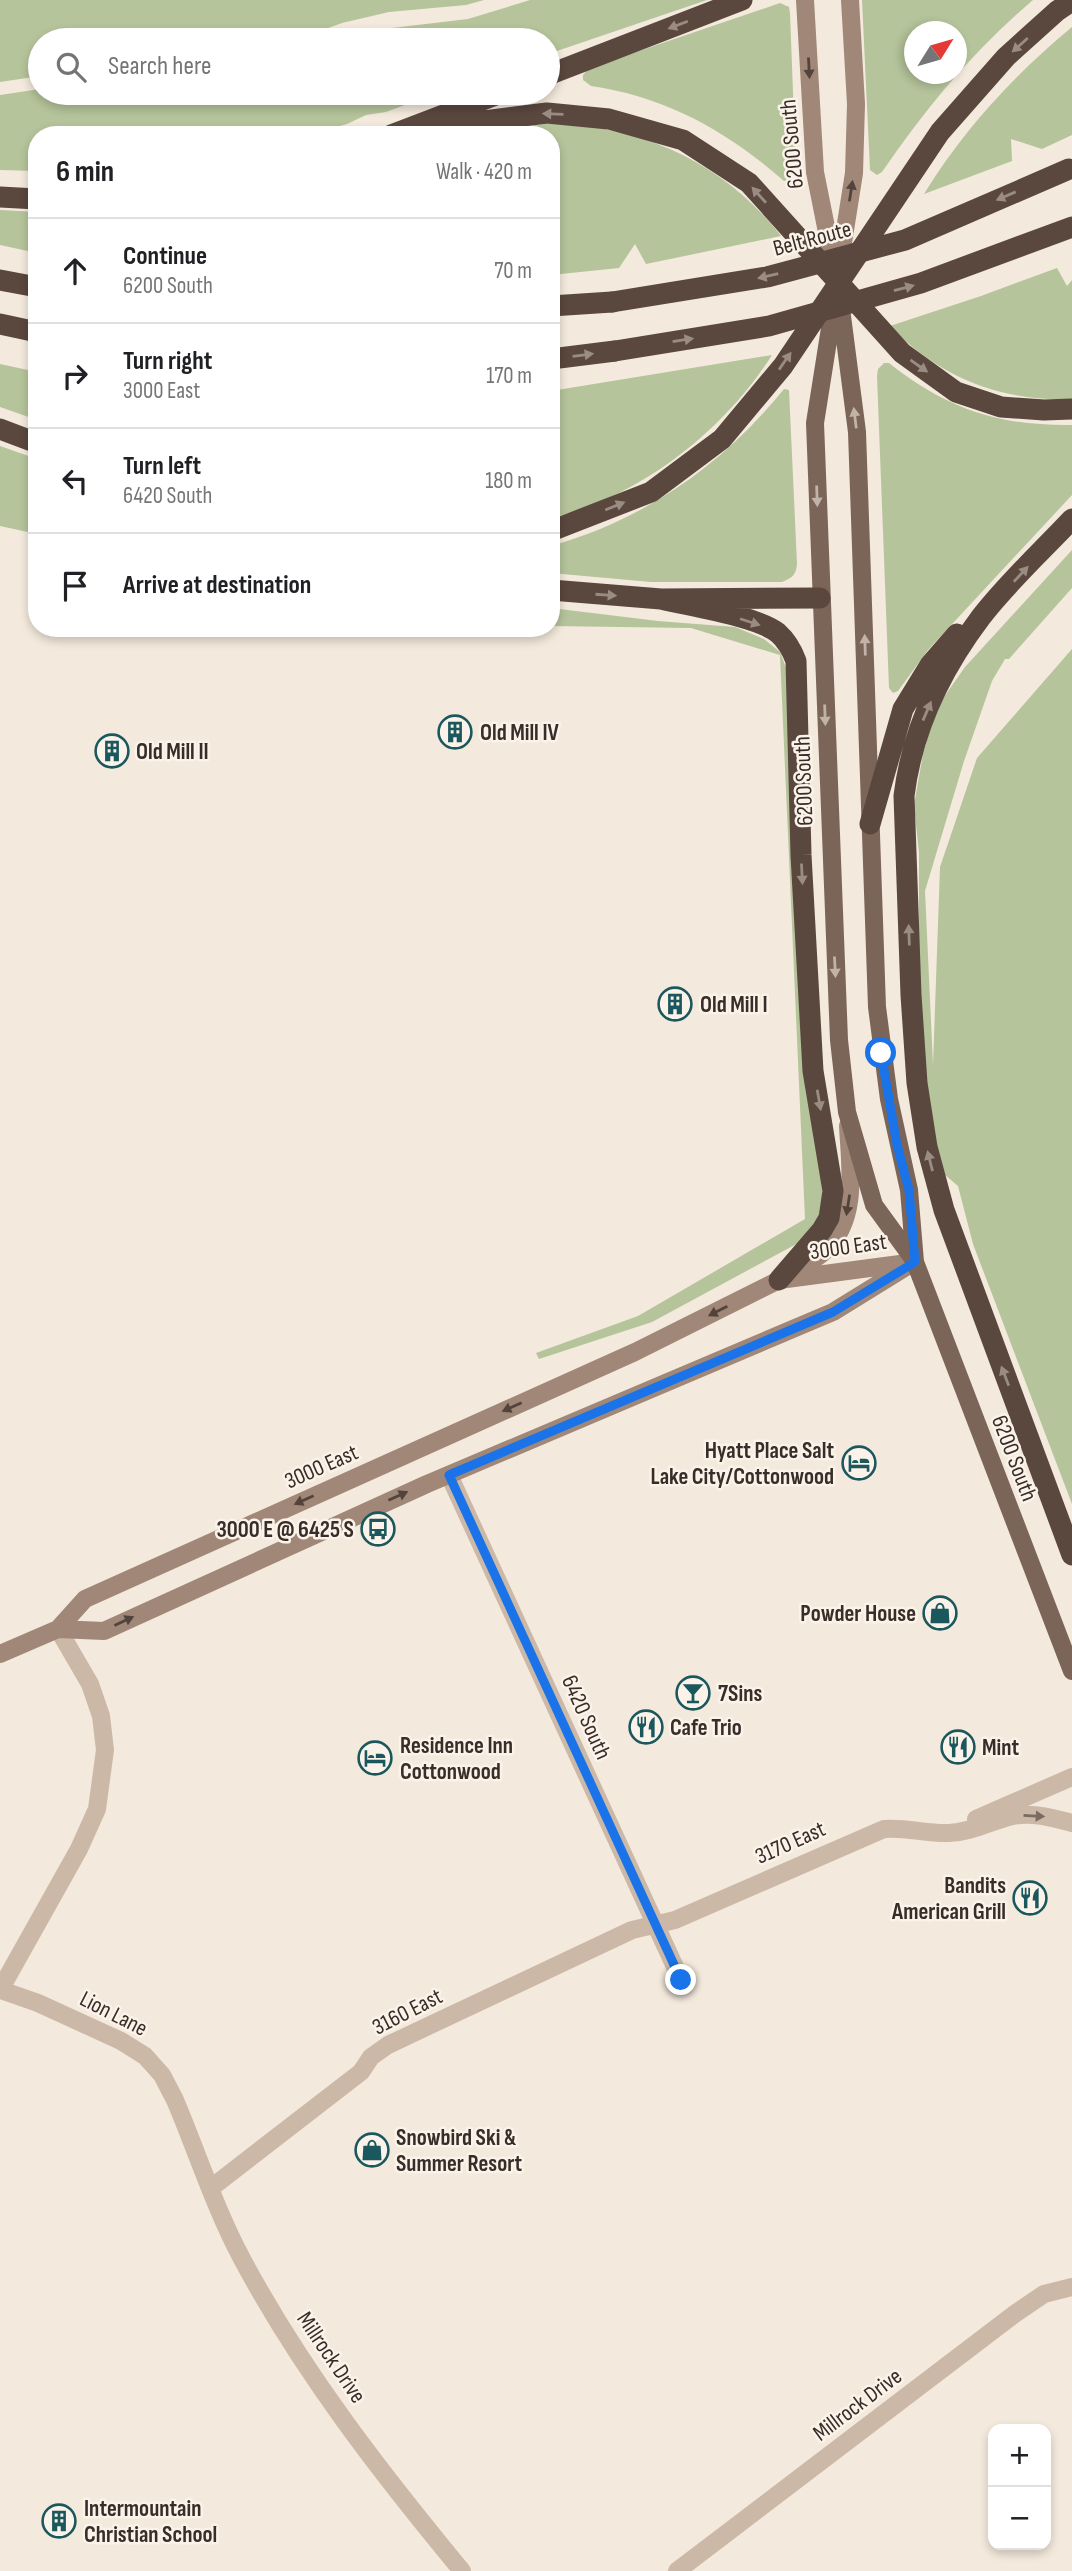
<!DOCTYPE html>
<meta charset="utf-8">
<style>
:root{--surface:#fff;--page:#f2f2f2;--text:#202124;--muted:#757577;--line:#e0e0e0}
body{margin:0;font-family:"Sofia Sans Condensed",sans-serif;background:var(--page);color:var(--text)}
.controls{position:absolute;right:21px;bottom:21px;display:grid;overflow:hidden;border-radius:14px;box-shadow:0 4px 10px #0003}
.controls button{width:63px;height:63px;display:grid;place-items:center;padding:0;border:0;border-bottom:2px solid var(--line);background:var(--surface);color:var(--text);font:35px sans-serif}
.compass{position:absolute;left:904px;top:21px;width:63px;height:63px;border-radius:50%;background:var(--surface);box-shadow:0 4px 10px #0003;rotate:53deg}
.stop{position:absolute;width:21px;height:21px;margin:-16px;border:5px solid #1a73e8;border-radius:50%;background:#fff}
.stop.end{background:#1a73e8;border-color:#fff;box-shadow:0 2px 7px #0008}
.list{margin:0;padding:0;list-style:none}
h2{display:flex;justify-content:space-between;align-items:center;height:91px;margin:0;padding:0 28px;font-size:30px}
h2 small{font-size:23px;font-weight:400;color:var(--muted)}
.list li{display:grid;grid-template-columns:46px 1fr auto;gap:21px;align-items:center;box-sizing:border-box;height:105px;padding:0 28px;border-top:2px solid var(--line)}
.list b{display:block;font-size:26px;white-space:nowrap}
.list p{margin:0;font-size:23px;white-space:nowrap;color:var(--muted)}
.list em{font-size:23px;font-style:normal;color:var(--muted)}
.icon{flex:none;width:38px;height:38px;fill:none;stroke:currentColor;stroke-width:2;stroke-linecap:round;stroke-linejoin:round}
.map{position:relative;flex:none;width:1072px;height:2571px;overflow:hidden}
.search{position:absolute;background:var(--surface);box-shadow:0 4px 10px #0003;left:28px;top:28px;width:532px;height:77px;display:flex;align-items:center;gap:18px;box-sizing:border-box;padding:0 24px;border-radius:38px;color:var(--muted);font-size:26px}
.panel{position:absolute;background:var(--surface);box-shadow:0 4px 10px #0003;left:28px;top:126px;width:532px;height:511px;border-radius:28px}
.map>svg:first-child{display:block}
.green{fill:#b5c49b;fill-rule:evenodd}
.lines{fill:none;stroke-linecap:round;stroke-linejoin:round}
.minor{stroke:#ccb8a7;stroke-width:18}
.tertiary{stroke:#ccb8a7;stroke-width:18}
.secondary{stroke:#a08778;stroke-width:18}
.primary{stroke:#7b6458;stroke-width:18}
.motorway{stroke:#5a473e;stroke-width:21}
.motorway-bridge{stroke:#5a473e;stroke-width:21}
.oneway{fill:#9a8c82}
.oneway2{fill:#52443c}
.oneway3{fill:#c1b3a8}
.oneway4{fill:#7b6c61}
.route{stroke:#1a73e8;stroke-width:9}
.labels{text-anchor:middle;stroke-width:5;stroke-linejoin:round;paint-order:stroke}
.street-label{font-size:23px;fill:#382d28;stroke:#fbf3e9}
.poi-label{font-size:23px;font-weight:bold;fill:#382d28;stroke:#fbf3e9;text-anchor:start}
</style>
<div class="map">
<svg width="1072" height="2571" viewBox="0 0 1072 2571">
<rect width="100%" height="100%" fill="#f3e9dc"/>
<path class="green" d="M 0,0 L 484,0 L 466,5 L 389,12 L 342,23 L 295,40 L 40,40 L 40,76 L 0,82 Z
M 530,0 L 707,0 L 548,54 L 548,40 L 335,40 L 375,30 L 468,19 Z
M 862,0 L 1033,0 C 974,50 926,108 882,172 L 877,175 L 870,170 ZM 914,32 L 956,32 L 956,74 L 914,74 Z
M 780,3 L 789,7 L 790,13 L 796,172 L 789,181 L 784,181 C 727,131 666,97 591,86 L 583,80 L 583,75 L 589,68 Z
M 1072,27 L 1072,135 L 1042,149 L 1011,139 L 1012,161 L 924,194 C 964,129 1014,75 1072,27 Z
M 40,89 L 40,93 L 437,93 L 386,112 L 366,115 L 347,124 L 308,135 L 37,135 L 37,171 L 0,170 L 0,95 Z
M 558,122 C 648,130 724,163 781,236 L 646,264 L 635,244 L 619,268 L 551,275 L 551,135 L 467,135 Z
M 0,210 L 37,212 L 37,253 L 0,245 Z
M 1057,268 L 1067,286 L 1072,280 L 1072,399 C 1001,402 939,377 890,326 L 981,296 Z
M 772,355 C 724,431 640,497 551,518 L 551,391 Z
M 884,363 L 889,363 C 947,409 998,426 1072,425 L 1072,495 L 928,650 L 898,691 L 893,693 L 889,688 L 877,376 L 878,369 Z
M 0,364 L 37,372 L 37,420 L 0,407 Z
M 784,389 L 789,390 L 797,564 C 796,575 792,578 782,582 L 651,582 L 551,573 L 551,546 C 646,519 722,465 784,389 Z
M 0,446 L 37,459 L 37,534 L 0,526 Z
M 1072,550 L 1072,588 L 1009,659 L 1005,659 L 992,681 L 964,761 L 925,891 L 933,1065 L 940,867 L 977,758 L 1072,649 L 1072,1504 L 973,1244 L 958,1186 L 944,1174 L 939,1158 L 924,1070 L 919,955 L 919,853 L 914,805 L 923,754 L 935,713 L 946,694 L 965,667 Z
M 551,608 L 658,621 L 735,627 L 764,639 L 780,652 L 791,681 L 794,848 L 823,1200 L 816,1226 L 802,1241 L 652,1322 L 539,1359 L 536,1353 L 638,1316 L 805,1219 L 780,655 L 691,628 L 551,626 Z"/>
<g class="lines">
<path class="minor" d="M 449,1475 L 681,1980
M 976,1819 L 1072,1777
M 1,1990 L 38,2003 L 121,2041 L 145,2056 L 162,2075 L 175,2100 C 197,2152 215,2208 241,2257 C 301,2370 381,2473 462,2571
M 211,2188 L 361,2072 L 371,2057 L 388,2045 L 632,1930 L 675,1920 L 884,1829 C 906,1827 927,1834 949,1833 C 972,1832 991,1821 1013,1816 C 1033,1812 1052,1818 1072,1823
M 677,2571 L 1016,2313 L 1044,2294 L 1072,2287"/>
<path class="tertiary" d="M 0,1990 L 79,1849 L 97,1809 L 105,1750 L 101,1716 L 90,1684 L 58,1629"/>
<path class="secondary" d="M 805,0 L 815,172 L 835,272
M 839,268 L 854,173 L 856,104 L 850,0
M 786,1276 C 799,1268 815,1261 826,1250 C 859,1218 850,1167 848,1126
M 58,1629 L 104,1631 L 427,1484 L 833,1312 L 909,1265
M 0,1654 L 58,1629 L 85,1599 L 635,1352 L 779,1280 L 915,1262"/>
<path class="primary" d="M 839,293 L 857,432 L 877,1007 L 889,1099 L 909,1190 L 915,1262 L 1072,1671
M 834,303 L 815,423 L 839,1040 L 847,1112 L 874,1205 L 914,1260"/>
<path class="motorway" d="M 548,75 L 742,0
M 391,135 L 501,93
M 430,135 L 476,122 L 547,113 L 609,119 L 683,140 L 749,183 L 902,353 L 956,392 L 1001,407 L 1044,410 L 1072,409
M 0,197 L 37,199
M 0,280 L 37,287
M 551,306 L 612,302
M 0,324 L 37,332
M 551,359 L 615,351
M 0,429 L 37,443
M 1072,519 C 1042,551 1008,582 981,617 C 941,670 912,730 904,796 L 911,995 L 917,1083 L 927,1147 L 944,1210 L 1072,1555
M 551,531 L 651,492 L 722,439 L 783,366 L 940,132 L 1006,57 L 1057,11 L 1072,1
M 551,590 L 661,599 L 820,598
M 661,599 C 689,606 757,616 778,633 C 787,641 792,650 796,661 L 801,855 L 813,1071 L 833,1191 L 829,1218 L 822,1230 L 779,1280
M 870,824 L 903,709 L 930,665 L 957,634"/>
<path class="motorway-bridge" d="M 612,302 L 767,277 L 905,240 L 1069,169
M 615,351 L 769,326 L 921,283 L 1072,227"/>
</g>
<defs><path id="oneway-solid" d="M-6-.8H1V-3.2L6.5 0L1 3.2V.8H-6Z" transform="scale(1.75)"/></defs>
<g class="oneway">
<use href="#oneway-solid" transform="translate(678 25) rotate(159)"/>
<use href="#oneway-solid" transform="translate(1020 45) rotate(138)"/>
<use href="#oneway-solid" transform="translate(553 114) rotate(-178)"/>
<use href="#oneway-solid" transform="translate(759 195) rotate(-132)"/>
<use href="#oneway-solid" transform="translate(1006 196) rotate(157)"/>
<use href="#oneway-solid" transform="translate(768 276) rotate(167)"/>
<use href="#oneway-solid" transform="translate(904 288) rotate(-15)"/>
<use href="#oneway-solid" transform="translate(683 340) rotate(-9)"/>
<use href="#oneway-solid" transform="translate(583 355) rotate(-7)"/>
<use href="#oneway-solid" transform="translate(785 361) rotate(-55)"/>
<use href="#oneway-solid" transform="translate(919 366) rotate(35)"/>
<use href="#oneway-solid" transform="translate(615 506) rotate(-22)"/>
<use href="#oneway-solid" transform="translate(1021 574) rotate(-47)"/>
<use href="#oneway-solid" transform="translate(606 595) rotate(4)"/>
<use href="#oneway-solid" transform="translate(750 622) rotate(18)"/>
<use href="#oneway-solid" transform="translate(927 711) rotate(-67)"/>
<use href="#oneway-solid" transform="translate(802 874) rotate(87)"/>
<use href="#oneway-solid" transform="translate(909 935) rotate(-92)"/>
<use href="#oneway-solid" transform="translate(819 1100) rotate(80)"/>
<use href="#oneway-solid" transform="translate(930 1161) rotate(-104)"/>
<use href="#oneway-solid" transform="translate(1005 1376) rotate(-111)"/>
</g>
<g class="oneway2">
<use href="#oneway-solid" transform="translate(809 68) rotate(87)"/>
<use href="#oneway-solid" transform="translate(851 191) rotate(-81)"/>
<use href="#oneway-solid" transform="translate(848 1205) rotate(99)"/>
<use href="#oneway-solid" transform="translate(718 1311) rotate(153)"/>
<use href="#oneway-solid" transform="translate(512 1407) rotate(156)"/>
<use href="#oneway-solid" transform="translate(398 1496) rotate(-24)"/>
<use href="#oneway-solid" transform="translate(304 1500) rotate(156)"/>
<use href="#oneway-solid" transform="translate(124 1621) rotate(-25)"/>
</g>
<g class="oneway3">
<use href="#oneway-solid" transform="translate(855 418) rotate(-97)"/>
<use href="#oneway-solid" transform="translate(817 496) rotate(88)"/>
<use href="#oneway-solid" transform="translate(865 645) rotate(-92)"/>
<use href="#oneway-solid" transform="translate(825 715) rotate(88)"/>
<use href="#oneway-solid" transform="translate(835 967) rotate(87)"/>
</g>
<use class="oneway4" href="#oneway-solid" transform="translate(1034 1816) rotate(3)"/>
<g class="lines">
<path class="route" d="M 681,1980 L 449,1475 L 833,1312 L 915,1262 L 909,1190 L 897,1145 L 881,1053"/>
</g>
<defs>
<symbol id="building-ring" viewBox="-11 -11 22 22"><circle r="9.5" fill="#fbf3e9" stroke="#1b585d" stroke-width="1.5"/><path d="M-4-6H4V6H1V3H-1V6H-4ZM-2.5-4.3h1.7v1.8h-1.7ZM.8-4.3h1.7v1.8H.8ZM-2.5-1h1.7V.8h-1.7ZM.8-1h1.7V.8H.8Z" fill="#1b585d"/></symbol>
<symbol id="hotel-ring" viewBox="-11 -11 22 22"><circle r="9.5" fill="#fbf3e9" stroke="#1b585d" stroke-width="1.5"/><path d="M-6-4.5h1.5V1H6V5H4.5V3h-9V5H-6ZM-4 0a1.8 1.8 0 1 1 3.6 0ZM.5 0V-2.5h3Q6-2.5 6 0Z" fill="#1b585d"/></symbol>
<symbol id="bus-ring" viewBox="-11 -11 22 22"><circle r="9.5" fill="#fbf3e9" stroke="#1b585d" stroke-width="1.5"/><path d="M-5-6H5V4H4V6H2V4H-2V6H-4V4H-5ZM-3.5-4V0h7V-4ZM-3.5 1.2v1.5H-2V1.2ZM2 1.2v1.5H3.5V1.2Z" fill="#1b585d"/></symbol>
<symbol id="shop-ring" viewBox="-11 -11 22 22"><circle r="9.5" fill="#fbf3e9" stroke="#1b585d" stroke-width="1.5"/><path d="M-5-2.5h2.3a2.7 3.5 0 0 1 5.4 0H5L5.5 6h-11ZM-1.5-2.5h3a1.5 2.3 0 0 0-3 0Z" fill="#1b585d"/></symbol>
<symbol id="bar-ring" viewBox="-11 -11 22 22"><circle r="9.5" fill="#fbf3e9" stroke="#1b585d" stroke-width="1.5"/><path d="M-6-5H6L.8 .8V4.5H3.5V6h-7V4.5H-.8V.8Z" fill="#1b585d"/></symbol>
<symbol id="restaurant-ring" viewBox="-11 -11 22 22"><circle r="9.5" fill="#fbf3e9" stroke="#1b585d" stroke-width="1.5"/><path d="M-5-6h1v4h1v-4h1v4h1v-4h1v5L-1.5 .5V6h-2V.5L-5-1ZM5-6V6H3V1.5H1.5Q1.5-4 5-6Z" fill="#1b585d"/></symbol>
</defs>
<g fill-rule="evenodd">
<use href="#building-ring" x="436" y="713" width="38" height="38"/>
<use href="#building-ring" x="93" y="732" width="38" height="38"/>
<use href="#building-ring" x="656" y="985" width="38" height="38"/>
<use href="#hotel-ring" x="840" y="1444" width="38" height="38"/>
<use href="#bus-ring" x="359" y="1510" width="38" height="38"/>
<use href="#shop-ring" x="921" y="1594" width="38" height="38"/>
<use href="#bar-ring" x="674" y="1674" width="38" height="38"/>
<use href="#restaurant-ring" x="627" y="1708" width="38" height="38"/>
<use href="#restaurant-ring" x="939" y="1728" width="38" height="38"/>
<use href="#hotel-ring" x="356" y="1739" width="38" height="38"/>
<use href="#restaurant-ring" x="1011" y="1879" width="38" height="38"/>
<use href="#shop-ring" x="353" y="2131" width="38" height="38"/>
<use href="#building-ring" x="40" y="2502" width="38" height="38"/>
</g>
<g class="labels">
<g class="street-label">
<text transform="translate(791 144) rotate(-95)" y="8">6200 South</text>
<text transform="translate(812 238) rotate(-15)" y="8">Belt Route</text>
<text transform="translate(803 781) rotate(-92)" y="8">6200 South</text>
<text transform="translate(848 1246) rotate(-8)" y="8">3000 East</text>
<text transform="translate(1015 1458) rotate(69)" y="8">6200 South</text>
<text transform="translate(321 1466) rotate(-24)" y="8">3000 East</text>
<text transform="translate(587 1717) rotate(66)" y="8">6420 South</text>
<text transform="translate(790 1842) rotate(-24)" y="8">3170 East</text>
<text transform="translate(407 2011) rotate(-27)" y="8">3160 East</text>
<text transform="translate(114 2013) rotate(27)" y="8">Lion Lane</text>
<text transform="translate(332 2357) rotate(56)" y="8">Millrock Drive</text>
<text transform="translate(857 2404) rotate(-37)" y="8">Millrock Drive</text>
</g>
<g class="poi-label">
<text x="480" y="740">Old Mill IV</text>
<text x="136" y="759">Old Mill II</text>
<text x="700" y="1012">Old Mill I</text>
<text x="834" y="1458" text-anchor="end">Hyatt Place Salt<tspan x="834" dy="26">Lake City/Cottonwood</tspan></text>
<text x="354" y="1537" text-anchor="end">3000 E @ 6425 S</text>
<text x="916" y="1621" text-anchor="end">Powder House</text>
<text x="718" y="1701">7Sins</text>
<text x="670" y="1735">Cafe Trio</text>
<text x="400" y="1753">Residence Inn<tspan x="400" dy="26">Cottonwood</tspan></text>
<text x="982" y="1755">Mint</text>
<text x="1006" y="1893" text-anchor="end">Bandits<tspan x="1006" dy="26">American Grill</tspan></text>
<text x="396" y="2145">Snowbird Ski &amp;<tspan x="396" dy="26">Summer Resort</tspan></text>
<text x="84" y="2516">Intermountain<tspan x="84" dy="26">Christian School</tspan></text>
</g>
</g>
</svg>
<div class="controls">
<button>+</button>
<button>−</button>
</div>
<svg class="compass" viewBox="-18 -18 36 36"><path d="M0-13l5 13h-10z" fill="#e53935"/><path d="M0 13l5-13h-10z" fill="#757577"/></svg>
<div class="stop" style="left:881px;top:1053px"></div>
<div class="stop end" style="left:681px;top:1980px"></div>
<div class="search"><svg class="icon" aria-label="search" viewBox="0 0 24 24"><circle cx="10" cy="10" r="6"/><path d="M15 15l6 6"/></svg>Search here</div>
<section class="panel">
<h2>6 min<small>Walk · 420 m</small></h2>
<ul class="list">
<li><svg class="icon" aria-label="ahead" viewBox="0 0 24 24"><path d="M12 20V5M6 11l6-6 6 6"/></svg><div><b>Continue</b><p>6200 South</p></div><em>70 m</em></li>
<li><svg class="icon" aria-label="right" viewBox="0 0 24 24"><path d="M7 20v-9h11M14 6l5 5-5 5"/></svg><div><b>Turn right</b><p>3000 East</p></div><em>170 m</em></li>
<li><svg class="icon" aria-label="left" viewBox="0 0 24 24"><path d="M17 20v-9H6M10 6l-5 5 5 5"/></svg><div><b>Turn left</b><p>6420 South</p></div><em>180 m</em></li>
<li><svg class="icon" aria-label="arrive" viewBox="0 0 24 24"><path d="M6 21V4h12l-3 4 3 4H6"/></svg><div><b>Arrive at destination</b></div></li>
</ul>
</section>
</div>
